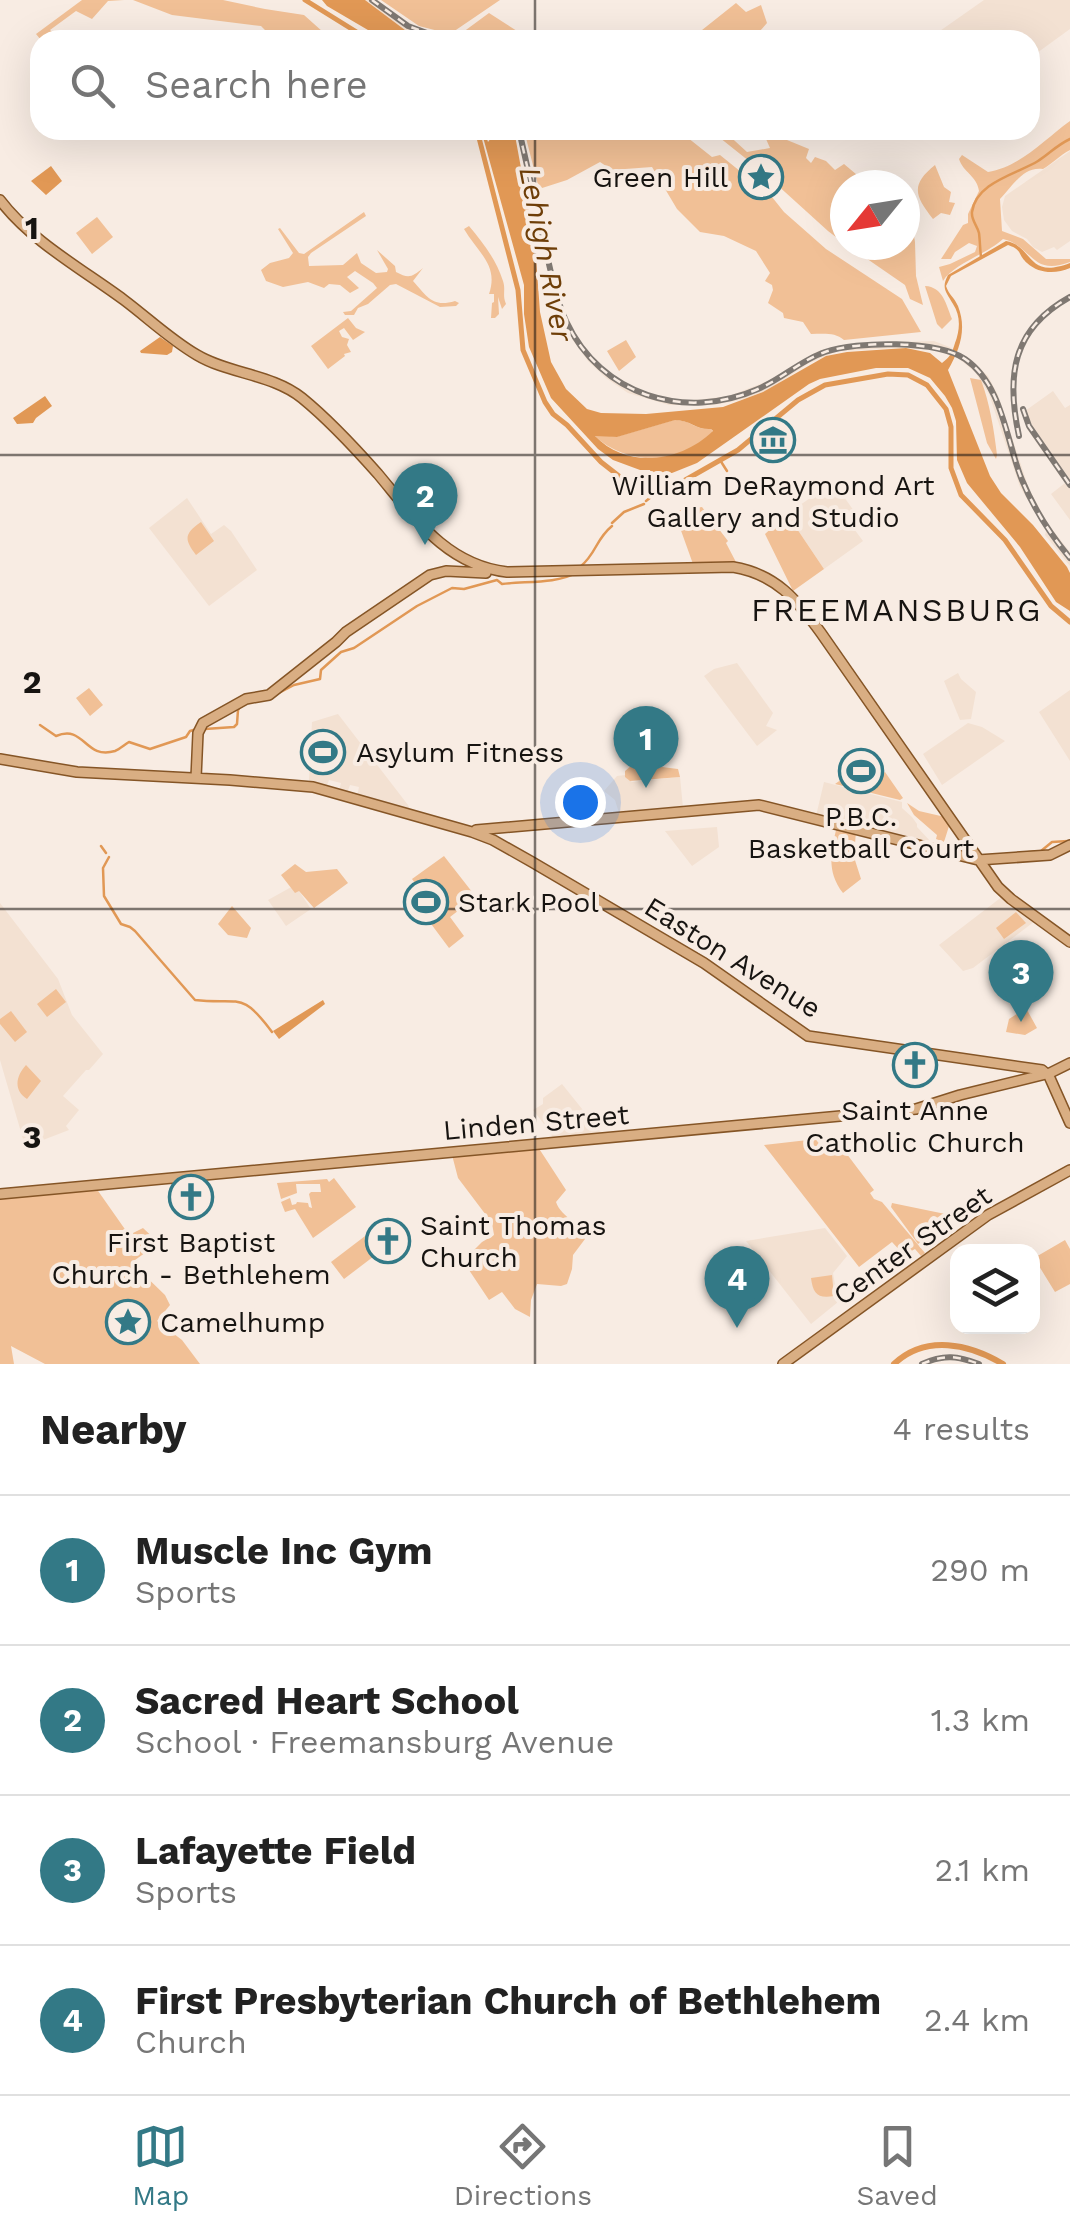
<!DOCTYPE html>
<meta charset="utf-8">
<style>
:root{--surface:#fff;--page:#f6f6f6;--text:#222;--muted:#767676;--line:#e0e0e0;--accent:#337986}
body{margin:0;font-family:"Work Sans",sans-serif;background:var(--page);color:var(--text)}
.controls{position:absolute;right:30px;bottom:30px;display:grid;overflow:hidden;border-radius:20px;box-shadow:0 10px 40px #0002}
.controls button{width:90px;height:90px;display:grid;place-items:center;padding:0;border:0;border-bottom:2px solid var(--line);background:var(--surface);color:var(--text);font:50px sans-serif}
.compass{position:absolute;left:830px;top:170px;width:90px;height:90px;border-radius:50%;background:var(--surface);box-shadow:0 10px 40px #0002;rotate:240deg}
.you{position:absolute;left:580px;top:802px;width:35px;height:35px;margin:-25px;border:8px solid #fff;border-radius:50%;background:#1a73e8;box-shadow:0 0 0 15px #1a73e833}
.badge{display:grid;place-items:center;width:65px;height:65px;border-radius:50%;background:var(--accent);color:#fff;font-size:32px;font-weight:700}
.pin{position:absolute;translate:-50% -82px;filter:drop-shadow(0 2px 5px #0008)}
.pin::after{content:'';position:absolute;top:52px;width:35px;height:30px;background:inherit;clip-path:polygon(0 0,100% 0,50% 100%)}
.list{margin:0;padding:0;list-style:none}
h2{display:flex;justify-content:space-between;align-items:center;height:130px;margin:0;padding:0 40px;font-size:42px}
h2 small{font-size:32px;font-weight:400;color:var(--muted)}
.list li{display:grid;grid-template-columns:65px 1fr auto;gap:30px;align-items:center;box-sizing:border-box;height:150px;padding:0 40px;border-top:2px solid var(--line)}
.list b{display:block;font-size:38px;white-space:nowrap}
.list p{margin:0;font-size:32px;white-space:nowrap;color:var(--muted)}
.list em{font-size:32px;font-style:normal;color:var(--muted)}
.icon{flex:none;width:55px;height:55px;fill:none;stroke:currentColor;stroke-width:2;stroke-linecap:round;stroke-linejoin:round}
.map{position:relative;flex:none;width:1070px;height:1364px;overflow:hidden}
.search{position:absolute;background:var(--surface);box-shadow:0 10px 40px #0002;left:30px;right:30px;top:30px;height:110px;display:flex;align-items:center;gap:25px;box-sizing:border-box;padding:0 35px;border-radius:30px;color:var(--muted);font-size:38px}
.sheet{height:730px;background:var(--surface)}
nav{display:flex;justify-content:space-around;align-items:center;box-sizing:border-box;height:140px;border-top:2px solid var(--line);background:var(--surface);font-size:28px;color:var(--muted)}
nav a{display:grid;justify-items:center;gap:5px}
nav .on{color:var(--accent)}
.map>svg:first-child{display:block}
.built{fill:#f3e1d2}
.green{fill:#f1c096}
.water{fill:#e19855;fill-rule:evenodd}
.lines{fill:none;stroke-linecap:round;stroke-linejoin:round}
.stream{stroke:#e19855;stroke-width:2.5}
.canal{stroke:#e19855;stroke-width:5}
.river{stroke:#e19855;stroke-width:6}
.major-casing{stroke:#855526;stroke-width:12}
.major{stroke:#d9ae83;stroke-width:9}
.rail-casing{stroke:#7f7872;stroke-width:6}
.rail{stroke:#f8ece3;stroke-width:2.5;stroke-dasharray:8;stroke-linecap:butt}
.grid{fill:none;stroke:#171411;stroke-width:2.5;stroke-opacity:0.55}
.labels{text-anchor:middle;stroke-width:8;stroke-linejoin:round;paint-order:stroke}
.poi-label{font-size:28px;fill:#171411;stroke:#f8ece3}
.street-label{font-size:28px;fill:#171411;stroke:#f8ece3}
.water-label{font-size:30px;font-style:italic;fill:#6e3e08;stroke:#f8ece3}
.quarter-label{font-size:32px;letter-spacing:2.5px;fill:#171411;stroke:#f8ece3}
.grid-label{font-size:32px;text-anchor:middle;font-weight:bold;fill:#171411;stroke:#f8ece3;stroke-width:8;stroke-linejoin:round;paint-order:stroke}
</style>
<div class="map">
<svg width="1070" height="1364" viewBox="0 0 1070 1364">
<rect width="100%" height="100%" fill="#f8ece3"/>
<path class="built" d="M 365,0 L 374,0 L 413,27 L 449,40 L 426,40 L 409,33 Z
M 984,0 L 1070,0 L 1070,29 L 1030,58 L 1030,40 L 927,40 Z
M 516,130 L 520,130 L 555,280 L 566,315 L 582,345 L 597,363 L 608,373 L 637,390 L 670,400 L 688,401 L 729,396 L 768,381 L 818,351 L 848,344 L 934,341 L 952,348 L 949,355 L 934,350 L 899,348 L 838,351 L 809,363 L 768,390 L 740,400 L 713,405 L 669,405 L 628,393 L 606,378 L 588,361 L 569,335 L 563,323 L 555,304 Z
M 1070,151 L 1070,241 L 1057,250 L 1054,247 L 1042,252 L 1033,247 L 1027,239 L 1012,231 L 1004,220 L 1002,207 L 1005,196 Z
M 960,353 L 971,360 L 988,376 L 998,395 L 1029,489 L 1048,524 L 1070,552 L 1070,566 L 1045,535 L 1046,531 L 1020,487 L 989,394 L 975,372 L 958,358 Z
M 1053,391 L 1065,408 L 1070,405 L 1070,520 L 1051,494 L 1065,483 L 1027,429 L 1026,424 L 1028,422 L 1025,411 Z
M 837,487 L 854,511 L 846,518 L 863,541 L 824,569 L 787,514 L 816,494 L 818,497 L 825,491 L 828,494 Z
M 187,498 L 211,534 L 224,525 L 231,531 L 257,570 L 209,606 L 149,528 Z
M 737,663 L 773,713 L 766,726 L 777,730 L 757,746 L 704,676 L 714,669 Z
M 958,673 L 961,679 L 976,692 L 971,719 L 960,720 L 944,681 Z
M 1070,690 L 1070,761 L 1039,712 Z
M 338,714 L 408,805 L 412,813 L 357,797 L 359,787 L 350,785 L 347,793 L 339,791 L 341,783 L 329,780 L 326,788 L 311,785 L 309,780 L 312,722 Z
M 968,723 L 982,727 L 1005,741 L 942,785 L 923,754 Z
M 625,775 L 632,782 L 680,777 L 683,808 L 619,813 L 615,800 L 604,791 L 617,776 Z
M 824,782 L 902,802 L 902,808 L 912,817 L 917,824 L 917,827 L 932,843 L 931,845 L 816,816 Z
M 717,827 L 719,847 L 692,866 L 665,831 Z
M 295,885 L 311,909 L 286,926 L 268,900 Z
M 1003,896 L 1035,921 L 973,968 L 963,971 L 939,945 Z
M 0,903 L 58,979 L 72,1015 L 103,1054 L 89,1070 L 86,1070 L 63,1096 L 79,1110 L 66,1126 L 69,1130 L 30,1145 L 23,1139 L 0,1060 Z
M 562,1084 L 603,1135 L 553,1142 L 551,1133 L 533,1110 L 543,1104 L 543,1098 Z
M 825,1228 L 847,1256 L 833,1273 L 838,1302 L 811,1324 L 746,1241 Z"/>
<path class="green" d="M 82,0 L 124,0 L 108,1 L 92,19 L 76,11 L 50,30 L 61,40 L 41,40 L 36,34 Z
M 133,0 L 223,0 L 265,9 L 304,15 L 332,40 L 263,40 L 268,33 L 261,26 L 172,15 Z
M 381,0 L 500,0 L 450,34 L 419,26 Z
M 736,3 L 746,12 L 761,5 L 767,23 L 752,40 L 732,40 L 724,35 L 720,40 L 701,40 L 697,34 Z
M 489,13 L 531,40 L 460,40 L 455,38 Z
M 1070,121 L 1070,150 C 1060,155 1053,163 1043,169 C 1023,166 1013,186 1000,199 L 1002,231 L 1023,239 L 1046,259 L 1070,259 L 1070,262 C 1031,277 1033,246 1003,239 C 987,254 953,264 943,281 L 939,267 L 950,264 L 975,252 L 977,246 L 969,243 L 955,252 L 951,259 L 941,259 L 963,225 L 968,223 L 968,214 L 979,191 C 977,176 963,172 959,159 L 962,155 L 988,172 C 1020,167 1045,139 1070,121 Z
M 524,130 L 678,130 L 712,157 L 720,155 L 772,197 L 784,212 L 826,249 L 902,299 L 921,332 L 844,340 C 835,332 823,334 811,334 L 803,322 L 784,318 L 783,313 L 768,303 L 773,290 L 772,285 L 765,281 L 770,273 L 756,251 L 724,236 L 700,232 L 677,209 L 652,167 L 612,170 L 600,162 L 567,180 L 539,189 Z
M 710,130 L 723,130 L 747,152 L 770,148 L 762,130 L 794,130 L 787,140 L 809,149 L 806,158 L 811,163 L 815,157 L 826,161 L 835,170 L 844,164 L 869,185 L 845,185 L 845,244 L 828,231 L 764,173 Z
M 935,165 L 944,187 L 951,192 L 949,202 L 955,203 L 950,215 L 941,213 L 933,219 C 915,196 910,185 935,165 Z
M 364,212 L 366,216 L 311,253 L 308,257 L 309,266 L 343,265 L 357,253 L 361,263 L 376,273 L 387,272 L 388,269 L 377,250 L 395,266 L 396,272 C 409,279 412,277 423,268 L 413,281 C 427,296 432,308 455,301 L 459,303 L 456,306 L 440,307 L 396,284 L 390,285 L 368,304 L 358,308 L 354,315 L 345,315 L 343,312 L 351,311 L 377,288 L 373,283 L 355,271 L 347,277 L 359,288 L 350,293 L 340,285 L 329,284 L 324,288 L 308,282 L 283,287 L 266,281 L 261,270 L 270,263 L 289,258 L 293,253 L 278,229 L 280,228 L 299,253 L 304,254 Z
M 910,212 L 915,242 L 916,276 L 923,305 L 910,299 L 905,285 L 847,245 L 905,245 L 905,213 Z
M 97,217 L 113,237 L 92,254 L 76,233 Z
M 469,226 C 483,243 496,259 503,281 C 506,290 502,295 506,304 L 502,309 L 498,297 L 499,314 L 495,318 L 491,318 L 492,303 L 494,302 L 494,294 L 489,294 C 499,265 478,253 464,229 Z
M 925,286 C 943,287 946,304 952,319 L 942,329 L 937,324 Z
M 348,318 L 356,328 L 365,332 L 353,340 L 344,328 L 339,331 L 342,337 L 349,339 L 347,345 L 351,352 L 344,354 L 345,356 L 328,369 L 311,346 Z
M 626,340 L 636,357 L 619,371 L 607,351 Z
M 970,378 L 981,380 C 990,404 994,430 997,455 L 996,459 L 987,443 Z
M 674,420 C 691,420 695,430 711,429 L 713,432 C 703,441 692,450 679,454 C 652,464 615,456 595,436 L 596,434 L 616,437 Z
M 702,507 L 728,541 L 726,543 L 737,564 L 693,564 L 674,511 Z
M 787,514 L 824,569 L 793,591 L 765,534 Z
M 201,522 L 214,541 L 196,555 C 184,539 184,534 201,522 Z
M 89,688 L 103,705 L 90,716 L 76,698 Z
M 643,756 L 662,767 L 678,769 L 680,777 L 630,781 L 625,777 L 625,771 Z
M 864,758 L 879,776 L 885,772 L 903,798 L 900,800 L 835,784 L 845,777 L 849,777 L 845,772 Z
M 907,803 L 919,811 L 945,817 L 950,823 L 944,842 L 936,839 L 937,835 L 914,815 Z
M 837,826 L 856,831 L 854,857 L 861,879 L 843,893 C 826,871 831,851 837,826 Z
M 444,856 L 476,897 L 450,917 L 464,936 L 449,948 L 408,893 L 417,886 L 412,879 Z
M 295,864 L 306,872 L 337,869 L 348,883 L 314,908 L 299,891 L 295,893 L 281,875 Z
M 232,906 L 251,928 L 247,938 L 228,935 L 218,924 Z
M 1016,912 L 1026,923 L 1004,939 L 996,928 Z
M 56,989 L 66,1002 L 47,1017 L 37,1004 Z
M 1026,1008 L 1037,1028 L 1025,1035 L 1006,1032 L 1009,1019 Z
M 11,1011 L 27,1032 L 15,1042 L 0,1024 L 0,1019 Z
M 26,1065 L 41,1081 L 27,1099 C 13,1090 16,1076 26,1065 Z
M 834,1137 L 874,1190 L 870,1193 L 874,1199 L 882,1202 L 925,1253 L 921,1256 L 915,1249 L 904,1255 L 892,1242 L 859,1267 L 764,1145 Z
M 538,1147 L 566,1190 L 556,1202 C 562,1219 580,1220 585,1239 L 573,1255 L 572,1269 L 567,1284 L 561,1286 L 537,1284 L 531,1300 L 530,1317 L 515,1309 L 502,1292 L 489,1300 L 469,1270 L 473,1266 L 474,1250 L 482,1242 L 494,1235 L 492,1223 L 458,1178 L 452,1155 Z
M 334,1178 L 356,1207 L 313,1238 L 295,1209 L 285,1212 L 281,1202 L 290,1198 L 292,1205 L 296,1204 L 297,1202 L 308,1203 L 309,1207 L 312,1208 L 309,1194 L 311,1192 L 321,1192 L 320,1184 L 296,1184 L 297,1193 L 281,1199 L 277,1183 L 327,1179 L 329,1182 Z
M 96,1188 L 129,1235 L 143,1228 L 159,1243 L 135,1260 L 134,1265 L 165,1295 L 170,1305 L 157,1321 L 182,1340 L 200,1364 L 45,1364 L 11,1346 L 14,1364 L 0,1364 L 0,1195 Z
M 892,1203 L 955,1216 L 955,1218 L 918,1244 L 891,1207 Z
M 373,1230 L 386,1247 L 344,1279 L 331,1262 Z
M 1065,1240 L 1070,1249 L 1070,1284 L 1055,1292 L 1034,1258 Z
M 832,1275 L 834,1296 C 818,1299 813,1294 811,1278 Z"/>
<path class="water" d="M 322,0 L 365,0 L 409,33 L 426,40 L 385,40 L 327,6 Z
M 481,130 L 484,130 L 488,142 L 491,138 L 491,130 L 514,130 L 535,244 L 540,312 L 551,362 L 566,389 L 587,409 L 601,413 L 646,414 L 723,407 L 763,392 L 826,356 L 847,352 L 906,348 L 930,353 L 942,363 C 950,357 952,353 955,343 C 960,330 961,316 953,304 C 946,292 941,288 948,275 L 1006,241 C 1034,246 1026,280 1070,263 L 1070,268 C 1056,274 1039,274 1027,263 C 1017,254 1023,250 1008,245 L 951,276 L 946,286 C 949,295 954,297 958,306 C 967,329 960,349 948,370 L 990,476 L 1001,493 L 1033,525 L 1067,567 L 1070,573 L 1070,611 L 1056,602 L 1020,547 L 967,483 L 957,460 L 956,421 L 952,408 L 945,396 L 930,378 L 908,368 L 876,368 L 820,379 L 809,384 L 697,463 L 672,473 L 657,472 L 653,480 L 650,470 L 640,470 L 613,460 L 598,449 L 551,398 L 529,347 L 524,314 L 524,285 ZM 675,420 C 690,420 696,430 711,429 L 713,431 C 681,462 628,470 595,436 L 617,437 Z
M 51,166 L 62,181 L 46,195 L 31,181 Z
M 160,337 L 173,346 L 172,352 L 167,355 L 141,353 L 140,351 Z
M 45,396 L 52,406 L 36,418 L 33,423 L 17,424 L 13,418 Z
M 323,1000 L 325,1004 L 279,1039 L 273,1031 Z"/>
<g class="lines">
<path class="stream" d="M 981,257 C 980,249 980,241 979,233 C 977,225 971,220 972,212 C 976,182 1017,174 1038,161 C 1049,154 1057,145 1070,139
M 720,460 L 727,471
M 655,489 L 656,491
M 646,501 L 655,494
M 612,523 L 624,512 L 644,504
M 580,567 C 597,553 595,540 612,526
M 275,695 L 294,685 L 320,679 L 321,670 L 341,652 L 354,648 L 417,606 L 452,588 L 464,589 L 497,580 L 502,584 C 525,581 556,584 576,573
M 40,725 L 56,736 C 85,724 84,760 115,751 C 120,749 124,745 129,742 L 150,749 L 186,737 L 190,731 L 197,729
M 205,729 L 234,727 L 237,724 L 238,710 L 240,707
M 101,846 L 106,853
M 996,855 L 1041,851 L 1052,842 L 1068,841
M 109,857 L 103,868 L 104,896 L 121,924 L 130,927 L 135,931 L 195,1000 C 240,1005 241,990 272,1032"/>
<path class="canal" d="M 305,0 L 363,36
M 477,130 L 518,290 L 523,350 L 545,402 L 553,414 L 567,425 L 601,462 L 624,480 L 638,487
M 654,490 L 680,483 L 738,450 L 798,400 L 825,385 L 888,374 L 908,375 L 927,385 L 946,409 L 951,427 L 951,468 L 961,495 L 1005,540 L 1051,606 L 1070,622"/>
<path class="river" d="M 894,1364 C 926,1334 969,1344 1003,1364"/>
<defs>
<path id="major" d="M 0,200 C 31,241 82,269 124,300 C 148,318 171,340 197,355 C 229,374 272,374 302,398 C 329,420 355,448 378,474 C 414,517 446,565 507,572 L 733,567 C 776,574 797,600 821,633 L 998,887 L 1011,899 L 1070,942
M 0,759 L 77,772 L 230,780 L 313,787 L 472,832 L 493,840 L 532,862 L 704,963 L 808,1036 L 1042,1070 L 1049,1076 L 1070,1123
M 196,778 L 198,733 L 203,723 L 246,699 L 269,695 L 336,642 L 346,632 L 430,575 L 446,571 L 486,573
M 476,830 L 759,805 L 978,860 L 1050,855 L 1070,845
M 0,1194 L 916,1109 L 960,1095 L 1050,1073 L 1070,1063
M 783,1364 L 988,1215 L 1070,1170"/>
</defs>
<use href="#major" class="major-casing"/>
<use href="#major" class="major"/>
<defs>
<path id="rail" d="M 372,0 L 408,26 L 446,40
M 519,130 C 527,167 536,204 544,241 C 550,268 555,296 566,321 C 601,396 685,421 758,389 C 782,379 801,360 825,352 C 857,341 937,340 965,359 C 1003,385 1006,441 1022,480 C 1034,509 1050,534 1070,558
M 1023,409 L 1029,426 L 1070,485
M 1019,436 C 1006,376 1012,329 1070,297
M 922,1364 C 944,1354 958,1356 979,1364"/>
</defs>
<use href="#rail" class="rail-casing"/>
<use href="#rail" class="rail"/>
</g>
<path class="grid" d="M 535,0 L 535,40M 535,130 L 535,1364M 0,455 L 1070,455M 0,909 L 1070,909"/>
<defs>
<symbol id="sight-ring" viewBox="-11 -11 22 22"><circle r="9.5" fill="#f8ece3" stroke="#337986" stroke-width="1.5"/><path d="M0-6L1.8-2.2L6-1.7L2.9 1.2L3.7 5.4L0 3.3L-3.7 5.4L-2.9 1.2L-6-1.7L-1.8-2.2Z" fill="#337986"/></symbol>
<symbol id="museum-ring" viewBox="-11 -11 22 22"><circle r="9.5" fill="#f8ece3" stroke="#337986" stroke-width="1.5"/><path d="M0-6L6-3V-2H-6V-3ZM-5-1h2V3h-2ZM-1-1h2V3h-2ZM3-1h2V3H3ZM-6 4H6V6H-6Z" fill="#337986"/></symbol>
<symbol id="stadium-ring" viewBox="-11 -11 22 22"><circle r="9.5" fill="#f8ece3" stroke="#337986" stroke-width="1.5"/><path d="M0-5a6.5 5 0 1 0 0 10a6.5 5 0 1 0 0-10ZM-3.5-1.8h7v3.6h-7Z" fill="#337986"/></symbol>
<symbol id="church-ring" viewBox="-11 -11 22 22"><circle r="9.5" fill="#f8ece3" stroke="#337986" stroke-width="1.5"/><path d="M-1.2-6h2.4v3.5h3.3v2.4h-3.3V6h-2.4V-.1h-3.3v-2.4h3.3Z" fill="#337986"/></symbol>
</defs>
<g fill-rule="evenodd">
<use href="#sight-ring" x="736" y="152" width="50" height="50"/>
<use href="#museum-ring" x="748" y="415" width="50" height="50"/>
<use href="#stadium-ring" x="298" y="727" width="50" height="50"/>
<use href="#stadium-ring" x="836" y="746" width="50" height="50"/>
<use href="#stadium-ring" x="401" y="877" width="50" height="50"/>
<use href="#church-ring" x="890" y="1040" width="50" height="50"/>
<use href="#church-ring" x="166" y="1172" width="50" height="50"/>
<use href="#church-ring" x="363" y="1216" width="50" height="50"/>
<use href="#sight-ring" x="103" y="1297" width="50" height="50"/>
</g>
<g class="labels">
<g class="poi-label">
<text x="728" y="187" text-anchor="end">Green Hill</text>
<text x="773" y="495">William DeRaymond Art<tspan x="773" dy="32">Gallery and Studio</tspan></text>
<text x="356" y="762" text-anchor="start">Asylum Fitness</text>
<text x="861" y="826">P.B.C.<tspan x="861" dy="32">Basketball Court</tspan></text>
<text x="458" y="912" text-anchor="start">Stark Pool</text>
<text x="915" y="1120">Saint Anne<tspan x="915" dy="32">Catholic Church</tspan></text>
<text x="420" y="1235" text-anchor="start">Saint Thomas<tspan x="420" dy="32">Church</tspan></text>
<text x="191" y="1252">First Baptist<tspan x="191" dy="32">Church - Bethlehem</tspan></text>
<text x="160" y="1332" text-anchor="start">Camelhump</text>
</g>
<g class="street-label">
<text transform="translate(733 957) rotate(32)" y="10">Easton Avenue</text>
<text transform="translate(536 1122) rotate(-5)" y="10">Linden Street</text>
<text transform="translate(912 1245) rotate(-35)" y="10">Center Street</text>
</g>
<g class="water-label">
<text transform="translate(546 254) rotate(79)" y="10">Lehigh River</text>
</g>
<g class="quarter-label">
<text x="897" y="621">FREEMANSBURG</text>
</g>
</g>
<g class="grid-label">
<text x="32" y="239">1</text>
<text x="32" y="693">2</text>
<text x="32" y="1148">3</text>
</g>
</svg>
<div class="controls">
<button><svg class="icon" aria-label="layers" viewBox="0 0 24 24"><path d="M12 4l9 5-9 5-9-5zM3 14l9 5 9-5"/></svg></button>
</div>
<svg class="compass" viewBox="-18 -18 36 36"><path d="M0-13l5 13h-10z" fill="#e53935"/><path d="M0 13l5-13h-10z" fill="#767676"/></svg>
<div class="you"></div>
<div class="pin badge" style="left:646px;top:788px">1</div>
<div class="pin badge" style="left:425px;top:545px">2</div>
<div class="pin badge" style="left:1021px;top:1022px">3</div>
<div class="pin badge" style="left:737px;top:1328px">4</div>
<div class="search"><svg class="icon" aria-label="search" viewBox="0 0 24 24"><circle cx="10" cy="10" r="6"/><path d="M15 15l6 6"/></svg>Search here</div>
</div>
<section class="sheet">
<h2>Nearby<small>4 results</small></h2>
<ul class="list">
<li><span class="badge">1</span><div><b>Muscle Inc Gym</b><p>Sports</p></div><em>290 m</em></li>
<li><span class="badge">2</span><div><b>Sacred Heart School</b><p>School · Freemansburg Avenue</p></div><em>1.3 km</em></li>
<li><span class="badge">3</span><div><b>Lafayette Field</b><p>Sports</p></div><em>2.1 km</em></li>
<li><span class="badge">4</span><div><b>First Presbyterian Church of Bethlehem</b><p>Church</p></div><em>2.4 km</em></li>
</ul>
</section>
<nav>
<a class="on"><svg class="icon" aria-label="map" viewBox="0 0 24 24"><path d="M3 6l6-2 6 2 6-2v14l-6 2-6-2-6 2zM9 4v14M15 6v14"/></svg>Map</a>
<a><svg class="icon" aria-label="directions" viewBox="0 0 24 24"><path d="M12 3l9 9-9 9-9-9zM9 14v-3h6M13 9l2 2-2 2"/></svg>Directions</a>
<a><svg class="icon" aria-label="saved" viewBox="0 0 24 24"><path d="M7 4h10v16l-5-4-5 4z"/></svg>Saved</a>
</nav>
